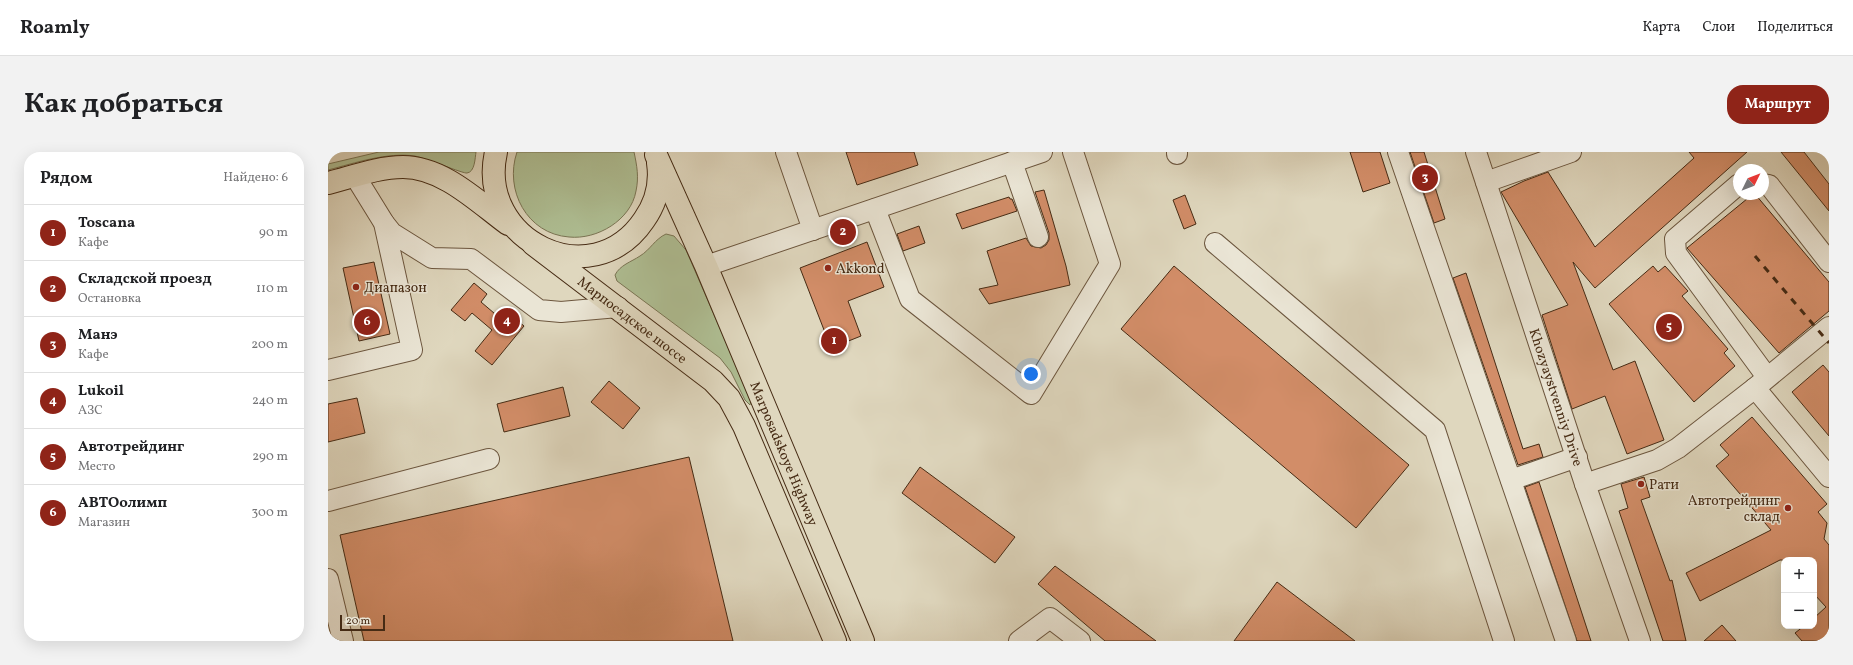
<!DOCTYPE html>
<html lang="ru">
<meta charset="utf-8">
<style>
:root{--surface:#fff;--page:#f2f2f2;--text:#202124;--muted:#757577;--line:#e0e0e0;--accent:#8f2418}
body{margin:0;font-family:Vollkorn,serif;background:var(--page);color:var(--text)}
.controls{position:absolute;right:12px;bottom:12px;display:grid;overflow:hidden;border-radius:8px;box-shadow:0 4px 16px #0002}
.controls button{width:36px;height:36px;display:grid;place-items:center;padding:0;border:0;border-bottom:1px solid var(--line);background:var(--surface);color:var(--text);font:20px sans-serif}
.compass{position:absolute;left:1405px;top:12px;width:36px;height:36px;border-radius:50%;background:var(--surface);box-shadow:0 4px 16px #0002;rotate:47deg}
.scale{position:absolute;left:12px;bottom:10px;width:45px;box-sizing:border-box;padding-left:4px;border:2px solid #462b14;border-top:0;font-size:11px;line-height:14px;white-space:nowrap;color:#462b14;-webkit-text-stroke:3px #eae5d5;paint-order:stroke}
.you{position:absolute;left:703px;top:222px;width:14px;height:14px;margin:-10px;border:3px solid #fff;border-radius:50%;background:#1a73e8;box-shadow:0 0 0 6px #1a73e833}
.badge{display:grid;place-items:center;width:26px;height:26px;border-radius:50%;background:var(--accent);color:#fff;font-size:13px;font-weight:700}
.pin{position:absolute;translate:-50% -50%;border:2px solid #fff;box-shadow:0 1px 4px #0006}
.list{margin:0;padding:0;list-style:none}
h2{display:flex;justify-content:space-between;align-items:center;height:52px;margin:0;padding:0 16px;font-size:17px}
h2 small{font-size:13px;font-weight:400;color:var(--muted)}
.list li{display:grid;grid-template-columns:26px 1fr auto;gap:12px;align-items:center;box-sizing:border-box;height:56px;padding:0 16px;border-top:1px solid var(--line)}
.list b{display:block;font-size:15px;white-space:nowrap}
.list p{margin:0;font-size:13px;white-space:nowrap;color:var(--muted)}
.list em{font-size:13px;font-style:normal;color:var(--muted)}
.map{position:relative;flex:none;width:1501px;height:489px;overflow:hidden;border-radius:16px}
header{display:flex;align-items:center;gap:24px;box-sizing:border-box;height:56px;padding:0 20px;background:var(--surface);border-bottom:1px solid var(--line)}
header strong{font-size:19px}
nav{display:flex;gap:22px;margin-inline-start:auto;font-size:14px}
.intro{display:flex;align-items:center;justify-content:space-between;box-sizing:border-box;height:96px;padding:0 24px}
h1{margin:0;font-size:28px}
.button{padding:10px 18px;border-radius:16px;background:var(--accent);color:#fff;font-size:14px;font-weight:700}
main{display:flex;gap:24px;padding:0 24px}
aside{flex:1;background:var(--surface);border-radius:16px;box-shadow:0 4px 16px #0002}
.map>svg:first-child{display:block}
.green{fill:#afbf94;stroke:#7a7554}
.building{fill:#d28d68;stroke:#462b14}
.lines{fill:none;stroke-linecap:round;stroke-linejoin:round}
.minor-casing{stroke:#6c563e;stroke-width:22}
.major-casing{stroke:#462b14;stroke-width:24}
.minor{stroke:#eae5d5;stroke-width:20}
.major{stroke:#dfd7be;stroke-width:22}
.rail{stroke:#462b14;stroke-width:3;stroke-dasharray:7 7;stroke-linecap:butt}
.poi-dot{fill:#8f2418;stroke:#eae5d5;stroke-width:1.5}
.labels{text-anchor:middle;stroke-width:3;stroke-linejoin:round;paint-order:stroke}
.poi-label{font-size:14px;fill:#462b14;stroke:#eae5d5;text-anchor:start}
.street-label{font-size:14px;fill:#462b14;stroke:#eae5d5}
</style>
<header>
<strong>Roamly</strong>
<nav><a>Карта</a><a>Слои</a><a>Поделиться</a></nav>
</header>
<div class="intro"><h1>Как добраться</h1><a class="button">Маршрут</a></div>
<main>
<aside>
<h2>Рядом<small>Найдено: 6</small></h2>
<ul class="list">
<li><span class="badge">1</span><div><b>Toscana</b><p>Кафе</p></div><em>90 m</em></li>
<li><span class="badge">2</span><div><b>Складской проезд</b><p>Остановка</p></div><em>110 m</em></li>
<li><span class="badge">3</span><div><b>Манэ</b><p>Кафе</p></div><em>200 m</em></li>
<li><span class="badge">4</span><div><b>Lukoil</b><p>АЗС</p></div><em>240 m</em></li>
<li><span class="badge">5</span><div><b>Автотрейдинг</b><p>Место</p></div><em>290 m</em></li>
<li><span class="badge">6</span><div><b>АВТОолимп</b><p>Магазин</p></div><em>300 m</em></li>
</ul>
</aside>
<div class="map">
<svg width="1501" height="489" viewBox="0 0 1501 489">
<rect width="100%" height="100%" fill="#dfd7be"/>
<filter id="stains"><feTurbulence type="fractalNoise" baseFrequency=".005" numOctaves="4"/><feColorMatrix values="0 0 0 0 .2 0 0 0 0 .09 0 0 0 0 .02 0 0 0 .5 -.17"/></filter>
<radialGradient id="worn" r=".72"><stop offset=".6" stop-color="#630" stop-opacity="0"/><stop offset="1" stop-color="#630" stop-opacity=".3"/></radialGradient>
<path class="green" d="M 51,0 L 148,0 C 147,6 147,20 139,21 C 136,22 97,6 87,4 C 59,0 27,11 0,18 L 0,12 Z
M 189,0 L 306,0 C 309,14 311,25 308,39 C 303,68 269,88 241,85 C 199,82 176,38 189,0 Z
M 338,82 L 346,84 L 358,98 L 423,248 L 422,253 L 417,248 L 403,220 L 392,206 L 289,129 L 287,123 C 292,113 303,110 312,104 C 322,98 327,87 338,82 Z"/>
<path class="building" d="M 518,0 L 586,0 L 590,13 L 529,33 Z
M 1022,0 L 1052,0 L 1062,31 L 1035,40 Z
M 1082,0 L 1096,0 L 1117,67 L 1106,71 Z
M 1361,0 L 1419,0 L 1267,136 L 1245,110 L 1285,218 L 1307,209 L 1336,288 L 1299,302 L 1277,244 L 1244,257 L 1214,163 L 1240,153 L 1173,40 L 1196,29 L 1220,20 L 1267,95 L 1366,6 Z
M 1453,0 L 1476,0 L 1501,32 L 1501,59 Z
M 716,38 L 738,114 L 742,133 L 661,152 L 651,137 L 670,133 L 659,99 L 698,86 L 703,94 L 713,96 L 718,93 L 721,88 L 721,81 L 707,40 Z
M 1425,42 L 1427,42 L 1501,130 L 1501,159 L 1451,201 L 1359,96 Z
M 857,43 L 868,72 L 856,77 L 845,48 Z
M 681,45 L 682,47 L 684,47 L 689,59 L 634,77 L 628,62 Z
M 591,74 L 597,91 L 575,99 L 569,82 Z
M 539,90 L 556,135 L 520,149 L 533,184 L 503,196 L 472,116 Z
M 46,110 L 62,182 L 31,189 L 15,116 Z
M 846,114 L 1081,313 L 1028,376 L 793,177 Z
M 1325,114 L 1330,120 L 1337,114 L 1360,139 L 1354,144 L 1400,197 L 1396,201 L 1407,214 L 1366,250 L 1281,152 Z
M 1138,121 L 1195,297 L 1211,292 L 1215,305 L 1190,313 L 1125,126 Z
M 146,131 L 159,142 L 153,150 L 173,167 L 179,160 L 196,174 L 164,213 L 147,199 L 164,178 L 144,161 L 137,169 L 123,158 Z
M 1495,213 L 1501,220 L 1501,284 L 1464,240 Z
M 281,229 L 312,256 L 295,277 L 263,250 Z
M 235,235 L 242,264 L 176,280 L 169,252 Z
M 29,246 L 37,281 L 0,290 L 0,252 Z
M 1424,265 L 1499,352 L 1490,360 L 1499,371 L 1496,387 L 1501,393 L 1501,489 L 1474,489 L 1467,481 L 1476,474 L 1486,474 L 1486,466 L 1498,455 L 1486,442 L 1486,408 L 1452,408 L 1372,449 L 1358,421 L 1443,378 L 1388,314 L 1401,303 L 1392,293 Z
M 361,305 L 405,489 L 36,489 L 12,383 Z
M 592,315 L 687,385 L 667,411 L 574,341 Z
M 1316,325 L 1322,345 L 1313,348 L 1342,429 L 1344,428 L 1358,489 L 1335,489 L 1291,359 L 1300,356 L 1293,332 Z
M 1211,330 L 1263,489 L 1249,489 L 1197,335 Z
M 727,414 L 828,489 L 777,489 L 710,432 Z
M 949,430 L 1027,489 L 906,489 Z
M 1394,473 L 1408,489 L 1376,489 Z"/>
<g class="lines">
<defs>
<g id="minor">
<path d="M 458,0 L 485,78"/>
<path d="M 849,0 L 849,2"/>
<path d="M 1070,0 L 1238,489"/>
<path id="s1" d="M 1148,0 L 1257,332 L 1312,489"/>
<path d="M 684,10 L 710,85"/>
<path d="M 1158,30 L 1243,0"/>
<path d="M 1411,32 L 1347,87 L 1348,101 L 1439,225"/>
<path d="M 1435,32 L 1441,33 L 1501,110"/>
<path d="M 547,57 L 582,147 L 703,242 L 782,112 L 745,0"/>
<path d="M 56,71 L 64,81 L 104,106 L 143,107 L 211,158 L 233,160 L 290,155"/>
<path d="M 887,91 L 1107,278 L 1176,489"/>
<path d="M 378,114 L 714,0"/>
<path d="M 0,218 L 84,198 L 56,71 L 27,24"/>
<path d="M 1427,236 L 1501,325"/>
<path d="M 1183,328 L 1249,305"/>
<path d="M 1257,332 L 1329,308 L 1350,296 L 1427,236 L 1501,175"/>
<path d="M 0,349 L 161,307"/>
<path d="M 0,427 L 15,489"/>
<path d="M 691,489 L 722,466 L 752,489"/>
</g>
<g id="major">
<path d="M 168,0 C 148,89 264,145 316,68 C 328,51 333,31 330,11"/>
<path id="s2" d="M 328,3 L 378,114 L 535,489"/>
<path d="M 0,31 C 24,25 50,15 75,15 C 115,15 150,50 180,72"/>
<path id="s3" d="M 205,92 L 385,229 L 401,246 L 416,274 L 507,489"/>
</g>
</defs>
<use href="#minor" class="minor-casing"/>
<use href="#major" class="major-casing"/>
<use href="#minor" class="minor"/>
<use href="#major" class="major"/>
<path class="rail" d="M 1427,104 L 1501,191"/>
</g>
<g class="poi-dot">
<circle cx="500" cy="116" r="4"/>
<circle cx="28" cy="135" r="4"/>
<circle cx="1313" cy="332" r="4"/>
<circle cx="1460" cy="356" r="4"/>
</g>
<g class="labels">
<g class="poi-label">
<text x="508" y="121">Akkond</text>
<text x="36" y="140">Диапазон</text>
<text x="1321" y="337">Рати</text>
<text x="1452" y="353" text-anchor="end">Автотрейдинг<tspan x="1452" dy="16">склад</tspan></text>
</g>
<g class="street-label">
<text dy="5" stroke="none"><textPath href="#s3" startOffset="125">Марпосадское шоссе</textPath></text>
<text dy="5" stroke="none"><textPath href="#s1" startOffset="258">Khozyaystvenniy Drive</textPath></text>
<text dy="5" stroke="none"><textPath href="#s2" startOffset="325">Marposadskoye Highway</textPath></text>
</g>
</g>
<rect width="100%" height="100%" filter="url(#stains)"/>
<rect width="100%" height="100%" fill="url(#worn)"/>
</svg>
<div class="controls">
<button>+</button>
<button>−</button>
</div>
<svg class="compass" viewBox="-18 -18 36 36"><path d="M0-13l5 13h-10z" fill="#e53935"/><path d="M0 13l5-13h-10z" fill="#757577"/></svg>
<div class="scale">20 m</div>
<div class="you"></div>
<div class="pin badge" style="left:506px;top:189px">1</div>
<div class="pin badge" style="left:515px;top:80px">2</div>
<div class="pin badge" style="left:1097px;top:26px">3</div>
<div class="pin badge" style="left:179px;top:169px">4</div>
<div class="pin badge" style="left:1341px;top:175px">5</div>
<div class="pin badge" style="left:39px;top:170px">6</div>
</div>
</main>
